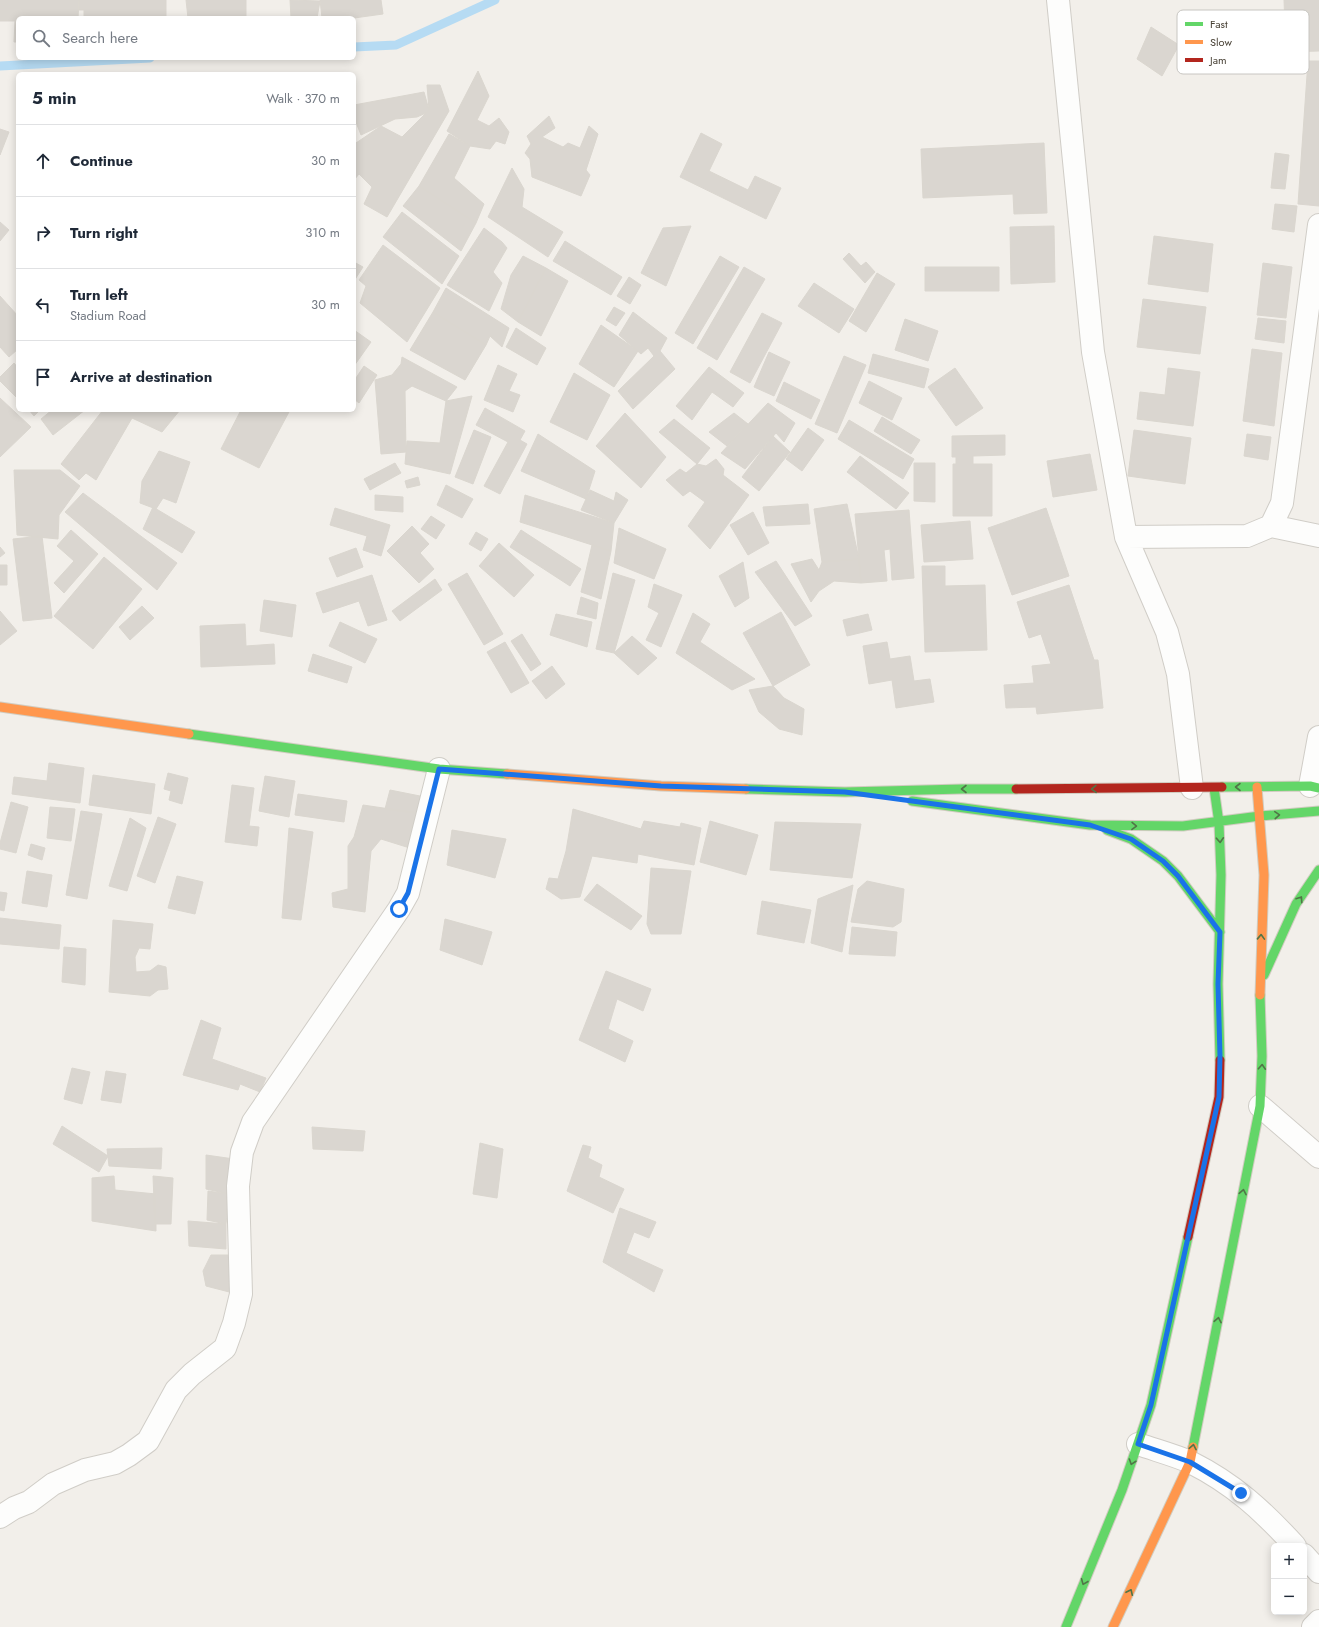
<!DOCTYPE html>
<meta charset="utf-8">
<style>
:root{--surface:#fff;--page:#f6f6f7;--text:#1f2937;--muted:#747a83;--line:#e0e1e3}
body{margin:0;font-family:Jost,sans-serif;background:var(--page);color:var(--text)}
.controls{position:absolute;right:12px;bottom:12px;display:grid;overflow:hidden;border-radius:6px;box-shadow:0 2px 10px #0003}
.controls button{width:36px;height:36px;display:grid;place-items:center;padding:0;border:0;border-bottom:1px solid var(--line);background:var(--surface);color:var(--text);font:20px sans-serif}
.stop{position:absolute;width:12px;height:12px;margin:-9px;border:3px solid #1a73e8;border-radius:50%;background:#fff}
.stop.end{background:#1a73e8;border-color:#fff;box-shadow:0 1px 4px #0008}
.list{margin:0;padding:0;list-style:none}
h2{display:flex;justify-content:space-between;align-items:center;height:52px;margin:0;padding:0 16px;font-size:17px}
h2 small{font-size:13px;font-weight:400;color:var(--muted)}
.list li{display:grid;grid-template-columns:26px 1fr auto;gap:12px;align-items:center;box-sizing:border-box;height:72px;padding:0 16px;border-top:1px solid var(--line)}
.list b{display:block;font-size:15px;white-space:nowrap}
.list p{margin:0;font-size:13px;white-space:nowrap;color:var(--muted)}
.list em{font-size:13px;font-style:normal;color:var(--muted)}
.icon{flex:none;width:22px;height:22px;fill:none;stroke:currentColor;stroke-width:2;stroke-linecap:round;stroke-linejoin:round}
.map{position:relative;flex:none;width:1319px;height:1627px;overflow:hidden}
.search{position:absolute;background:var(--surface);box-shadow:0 2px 10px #0003;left:16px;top:16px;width:340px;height:44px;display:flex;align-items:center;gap:10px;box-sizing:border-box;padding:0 14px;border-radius:6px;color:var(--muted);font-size:15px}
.panel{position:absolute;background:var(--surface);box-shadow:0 2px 10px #0003;left:16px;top:72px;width:340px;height:340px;border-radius:6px}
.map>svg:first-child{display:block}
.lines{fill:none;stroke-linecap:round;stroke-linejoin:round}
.stream{stroke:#b6dbf3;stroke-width:9}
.building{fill:#dad6d0;stroke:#dad6cf}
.street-casing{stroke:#d0cdc7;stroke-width:24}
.fast-casing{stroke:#d1ccc0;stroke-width:11}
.slow-casing{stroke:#d1ccc0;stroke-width:11}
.jam-casing{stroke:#d1ccc0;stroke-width:11}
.street{stroke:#fdfdfc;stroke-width:22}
.fast{stroke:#63d668;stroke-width:9}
.slow{stroke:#ff974d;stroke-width:9}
.jam{stroke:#b3261e;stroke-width:9}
.oneway{stroke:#517547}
.route{stroke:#1a73e8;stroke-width:5}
.key{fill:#fff;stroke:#c8c6c2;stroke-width:1}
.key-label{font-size:11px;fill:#484135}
</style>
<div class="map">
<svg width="1319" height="1627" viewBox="0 0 1319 1627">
<rect width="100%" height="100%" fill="#f2efea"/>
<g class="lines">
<path class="stream" d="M 354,47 L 396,45 L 495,0
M 0,66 L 150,58"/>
</g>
<path class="building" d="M 0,0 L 79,0 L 78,18 L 18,18 L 18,42 L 14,42 L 15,21 L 0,21 Z
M 79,0 L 166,0 L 166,18 L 84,18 L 84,10 L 79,10 Z
M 186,0 L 246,0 L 246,18 L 188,18 Z
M 290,0 L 320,1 L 317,18 L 291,18 Z
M 320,0 L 381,0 L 383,14 L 354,18 L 322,18 Z
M 1284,0 L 1319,0 L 1319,51 L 1286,52 Z
M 1151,27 L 1179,45 L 1162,76 L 1137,59 Z
M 1308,61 L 1319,61 L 1319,206 L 1298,204 Z
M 478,71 L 489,96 L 477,120 L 489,126 L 499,118 L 509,132 L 505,144 L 496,141 L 490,149 L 470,146 L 447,131 Z
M 427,85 L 440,85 L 449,111 L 387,217 L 364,204 L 372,187 L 359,174 L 354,180 L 354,136 L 356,143 L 381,126 L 402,137 L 429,110 Z
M 424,92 L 429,110 L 426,113 L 417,117 L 395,119 L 361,135 L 354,117 L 354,105 Z
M 549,116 L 555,128 L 542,137 L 563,147 L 568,143 L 580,148 L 589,126 L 598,134 L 586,170 L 590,175 L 581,196 L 532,177 L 530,159 L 525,153 L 531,144 L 527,136 Z
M 0,129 L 9,132 L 0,155 Z
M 701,133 L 722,144 L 709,171 L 748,190 L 755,176 L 781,188 L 766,219 L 680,177 Z
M 449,134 L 470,146 L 454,178 L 484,204 L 476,223 L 419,186 Z
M 1044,143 L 1047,213 L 1014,214 L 1013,194 L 923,198 L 921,149 Z
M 1275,153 L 1289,155 L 1285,189 L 1271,188 Z
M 512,168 L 524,189 L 522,207 L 563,232 L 548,257 L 488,217 Z
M 419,186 L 476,223 L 461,251 L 403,206 Z
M 1275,204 L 1297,206 L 1294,232 L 1272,229 Z
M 402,212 L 459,256 L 442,284 L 383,237 Z
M 0,222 L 9,230 L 0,241 Z
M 691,226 L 666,286 L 641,273 L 663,228 Z
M 1054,226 L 1055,282 L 1011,284 L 1010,227 Z
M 484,228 L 502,242 L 507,248 L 493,272 L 502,283 L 489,311 L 447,285 Z
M 1154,236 L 1213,244 L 1208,292 L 1148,284 Z
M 565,241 L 622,277 L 611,295 L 553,261 Z
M 383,245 L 440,288 L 407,342 L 360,303 L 366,286 L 359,280 Z
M 849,253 L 861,266 L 866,262 L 875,272 L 865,283 L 843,259 Z
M 523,256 L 546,268 L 518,322 L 501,309 L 511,275 Z
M 720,256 L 739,267 L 693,344 L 675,333 Z
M 354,262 L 363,267 L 354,281 Z
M 1263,263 L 1292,267 L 1286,318 L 1257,315 Z
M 744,267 L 765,279 L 717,360 L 697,348 Z
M 925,267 L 999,267 L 999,291 L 925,291 Z
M 546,268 L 568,281 L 541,336 L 518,322 Z
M 877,273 L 895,284 L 866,332 L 849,321 Z
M 629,277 L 641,285 L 630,304 L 617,296 Z
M 814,283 L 854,309 L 839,333 L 798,306 Z
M 446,288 L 509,328 L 502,347 L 490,336 L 486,345 L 433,312 Z
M 0,296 L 18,316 L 18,349 L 9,357 L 0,347 Z
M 1143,299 L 1206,307 L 1200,354 L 1137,347 Z
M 614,307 L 625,313 L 616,326 L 606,320 Z
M 433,312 L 486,345 L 465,380 L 410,350 Z
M 633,312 L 667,338 L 660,351 L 675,369 L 633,409 L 618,391 L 654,356 L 648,348 L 641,354 L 619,335 Z
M 762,313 L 782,323 L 750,383 L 730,372 Z
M 1258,318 L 1286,321 L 1284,343 L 1255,339 Z
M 905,319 L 938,331 L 928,361 L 895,350 Z
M 601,325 L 638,351 L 614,387 L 579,364 Z
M 516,328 L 546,348 L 537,365 L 506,347 Z
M 354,330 L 371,342 L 354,366 Z
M 1252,349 L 1282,353 L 1274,426 L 1243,421 Z
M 769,352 L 790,362 L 774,396 L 754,387 Z
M 873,354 L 929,369 L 924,388 L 868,373 Z
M 844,356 L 866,365 L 837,433 L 815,424 Z
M 402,357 L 457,387 L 446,401 L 412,386 L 405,391 L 406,452 L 381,454 L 375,380 L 392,375 L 401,364 Z
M 14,363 L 18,368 L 18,399 L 0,381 L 0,377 Z
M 498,365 L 517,374 L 509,391 L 520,395 L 513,412 L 484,400 Z
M 364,366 L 377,375 L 359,403 L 354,399 L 354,381 Z
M 709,367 L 744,393 L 733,407 L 712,392 L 692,420 L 676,406 Z
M 955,368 L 983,408 L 956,426 L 928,387 Z
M 1168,368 L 1200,372 L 1193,426 L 1137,419 L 1140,392 L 1165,395 Z
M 574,373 L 610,395 L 587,440 L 550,422 Z
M 869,381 L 902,398 L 892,420 L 859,403 Z
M 784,382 L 820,400 L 811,419 L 776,401 Z
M 472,396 L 450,474 L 405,464 L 407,441 L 440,443 L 446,401 Z
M 0,398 L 31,427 L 0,457 Z
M 768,403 L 795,423 L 784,442 L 776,433 L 745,469 L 721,453 Z
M 485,408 L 525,431 L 520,440 L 527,444 L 500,494 L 484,486 L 508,442 L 476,425 Z
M 29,410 L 40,410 L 34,416 Z
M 52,410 L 85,410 L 53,435 L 41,419 Z
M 103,410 L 180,410 L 162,432 L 132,418 L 96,480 L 86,473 L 79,480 L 61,464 Z
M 241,410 L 290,410 L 259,468 L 221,449 Z
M 625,413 L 666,457 L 641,488 L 596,446 Z
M 734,413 L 748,424 L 727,446 L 709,432 Z
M 882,417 L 920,440 L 911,454 L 874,431 Z
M 674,419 L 710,448 L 697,464 L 659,432 Z
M 849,420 L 914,459 L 903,479 L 838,439 Z
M 808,428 L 824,440 L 802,471 L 786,459 Z
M 474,430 L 491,437 L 473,484 L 455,477 Z
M 1134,430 L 1191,438 L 1185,484 L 1128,476 Z
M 538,434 L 595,471 L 586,499 L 521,471 Z
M 1247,434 L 1271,437 L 1268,460 L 1244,456 Z
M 1005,435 L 1005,455 L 973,456 L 973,464 L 992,464 L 992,516 L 953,516 L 953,464 L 956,464 L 956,457 L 952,457 L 952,436 Z
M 773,436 L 790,452 L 759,491 L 742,477 Z
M 159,451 L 190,462 L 176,503 L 163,498 L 156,509 L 140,503 L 142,481 Z
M 1090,454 L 1097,490 L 1053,497 L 1047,461 Z
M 860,456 L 909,493 L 896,509 L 847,472 Z
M 716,459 L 724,469 L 723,475 L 749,495 L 710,549 L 688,526 L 705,502 L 690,491 L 683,496 L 666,480 L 680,469 L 686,473 L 697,464 L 706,466 Z
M 395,463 L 401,473 L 370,490 L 364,479 Z
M 914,463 L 935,463 L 935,502 L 914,501 Z
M 14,470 L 60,470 L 80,486 L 59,515 L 58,539 L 17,535 Z
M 418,477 L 420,485 L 407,488 L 405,481 Z
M 446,485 L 473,499 L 462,518 L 437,505 Z
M 590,490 L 614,501 L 616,492 L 628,500 L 614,523 L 581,510 Z
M 83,493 L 177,563 L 157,590 L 65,512 Z
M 375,495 L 403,497 L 403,512 L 375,510 Z
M 525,495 L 614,523 L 611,551 L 520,522 Z
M 808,504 L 810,524 L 766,526 L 763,507 Z
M 847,504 L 859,559 L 822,562 L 814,509 Z
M 153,507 L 195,532 L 182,553 L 143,529 Z
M 335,508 L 390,525 L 381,556 L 363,550 L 367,536 L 330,525 Z
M 1046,508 L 1069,576 L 1012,595 L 988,528 Z
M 909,510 L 914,578 L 892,580 L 890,549 L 884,550 L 887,581 L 861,583 L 855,514 Z
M 753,512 L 769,543 L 748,555 L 730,525 Z
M 431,516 L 445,525 L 436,539 L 421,529 Z
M 970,521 L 973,559 L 924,562 L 921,525 Z
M 412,526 L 429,544 L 420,553 L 434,569 L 419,583 L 387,551 Z
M 619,528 L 666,549 L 654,579 L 614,563 Z
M 71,530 L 98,554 L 64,593 L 54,583 L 74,561 L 57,546 Z
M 521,530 L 581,569 L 570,586 L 510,547 Z
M 476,532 L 488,539 L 481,551 L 469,544 Z
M 42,536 L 52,618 L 23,621 L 13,539 Z
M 499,543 L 534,575 L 514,597 L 479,566 Z
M 592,545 L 611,551 L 601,599 L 581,592 Z
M 0,547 L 5,553 L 0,557 Z
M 356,548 L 363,567 L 337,577 L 329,558 Z
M 104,557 L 142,589 L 93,649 L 54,616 Z
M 812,559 L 819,570 L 822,562 L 859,559 L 861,583 L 834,581 L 819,591 L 811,602 L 791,564 Z
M 776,561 L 812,616 L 795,626 L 755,572 Z
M 743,562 L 749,598 L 735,607 L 719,576 Z
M 0,565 L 7,565 L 7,585 L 0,585 Z
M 922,566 L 945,566 L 945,586 L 985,585 L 987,650 L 925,652 Z
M 467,573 L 503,634 L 484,645 L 448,584 Z
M 613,573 L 635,580 L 614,653 L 596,649 Z
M 372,575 L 387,620 L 368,626 L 359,601 L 323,613 L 316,593 Z
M 435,579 L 442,590 L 400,621 L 392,611 Z
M 654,584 L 682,595 L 661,647 L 646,640 L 659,613 L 648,607 Z
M 1069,585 L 1094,660 L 1098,660 L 1103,708 L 1037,714 L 1036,707 L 1006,708 L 1004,685 L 1034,683 L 1032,666 L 1051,664 L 1041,634 L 1029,638 L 1017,602 Z
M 581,597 L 598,603 L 596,619 L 577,614 Z
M 264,600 L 296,605 L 292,637 L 260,631 Z
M 142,606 L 154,618 L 130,640 L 119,627 Z
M 0,611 L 17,631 L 0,645 Z
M 781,612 L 810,665 L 773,686 L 743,633 Z
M 693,613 L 710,624 L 700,642 L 755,679 L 732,690 L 676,653 Z
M 556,614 L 592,622 L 587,647 L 550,635 Z
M 868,614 L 872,630 L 847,636 L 843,620 Z
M 340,622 L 377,639 L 365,663 L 329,646 Z
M 245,624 L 246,646 L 274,644 L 275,664 L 201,667 L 200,626 Z
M 522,634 L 541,664 L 531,671 L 511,641 Z
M 632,636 L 657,658 L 638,675 L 614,653 Z
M 505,642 L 529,683 L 511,693 L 487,652 Z
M 887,642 L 890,659 L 910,656 L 914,681 L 930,679 L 934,702 L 896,708 L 892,680 L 869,684 L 863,646 Z
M 313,654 L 352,667 L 347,683 L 308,671 Z
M 552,666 L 565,684 L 546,699 L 532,681 Z
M 773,686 L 784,698 L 804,709 L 802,735 L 779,729 L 759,712 L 749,690 Z
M 49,763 L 84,768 L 80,803 L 12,794 L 14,777 L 47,781 Z
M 168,773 L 188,778 L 182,804 L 169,800 L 171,791 L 164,789 Z
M 93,775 L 155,784 L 151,814 L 89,805 Z
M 265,776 L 295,781 L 289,817 L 259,811 Z
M 232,785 L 254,788 L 249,826 L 259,827 L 257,846 L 225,842 Z
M 390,790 L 420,796 L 417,813 L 385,809 Z
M 298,794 L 347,801 L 344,822 L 295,815 Z
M 11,802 L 28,807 L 16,853 L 0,849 L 0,843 Z
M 363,805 L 417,813 L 413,849 L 381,839 L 371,851 L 365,912 L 333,907 L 332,893 L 348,889 L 348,846 L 354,837 Z
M 50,807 L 75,809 L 71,841 L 47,838 Z
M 573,809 L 641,829 L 644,821 L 680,827 L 681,823 L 701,828 L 694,865 L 638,854 L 637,863 L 592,856 L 580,897 L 561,899 L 546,889 L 549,878 L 558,879 L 566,851 Z
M 81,811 L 102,814 L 87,899 L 66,895 Z
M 158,817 L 176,824 L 155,883 L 137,876 Z
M 130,818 L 146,828 L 127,891 L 109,886 Z
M 710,821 L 758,835 L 746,875 L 700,862 Z
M 775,822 L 861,824 L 852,878 L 770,870 Z
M 289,828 L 313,832 L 301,920 L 282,918 Z
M 452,830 L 506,839 L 495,878 L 447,865 Z
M 31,844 L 45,848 L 42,860 L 28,855 Z
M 651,868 L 691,871 L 681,934 L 651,934 L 647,924 Z
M 27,871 L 52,875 L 47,907 L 22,903 Z
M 177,876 L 203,882 L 195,914 L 168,908 Z
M 867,881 L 904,889 L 901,922 L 893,927 L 851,922 L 858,889 Z
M 597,884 L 642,916 L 631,930 L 584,900 Z
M 853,885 L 842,952 L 811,943 L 818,899 Z
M 0,892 L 7,893 L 4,911 L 0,910 Z
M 762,901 L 811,910 L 804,943 L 757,934 Z
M 0,918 L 61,925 L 59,949 L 0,944 Z
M 445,919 L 492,932 L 482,965 L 440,950 Z
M 113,920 L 153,924 L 150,949 L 139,948 L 135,957 L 136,972 L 150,971 L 158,965 L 166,967 L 168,989 L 158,990 L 150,996 L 109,992 Z
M 852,927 L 897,932 L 895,956 L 849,954 Z
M 64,947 L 86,949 L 85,985 L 62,982 Z
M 606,971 L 651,989 L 643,1011 L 617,999 L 608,1029 L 633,1041 L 625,1062 L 579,1040 Z
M 201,1020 L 221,1028 L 212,1059 L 266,1078 L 260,1092 L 240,1084 L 238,1090 L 183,1075 Z
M 72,1068 L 90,1072 L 82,1104 L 64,1099 Z
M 106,1071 L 126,1074 L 121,1103 L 101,1100 Z
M 62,1126 L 108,1156 L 99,1172 L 53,1144 Z
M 312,1127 L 365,1131 L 363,1151 L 313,1149 Z
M 480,1143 L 503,1149 L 497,1198 L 473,1194 Z
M 583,1145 L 591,1147 L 588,1158 L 602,1165 L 599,1177 L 624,1189 L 613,1213 L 567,1191 Z
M 162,1148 L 161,1169 L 109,1166 L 107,1149 Z
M 206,1155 L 234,1159 L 229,1194 L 206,1189 Z
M 114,1176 L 115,1190 L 156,1194 L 156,1231 L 92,1221 L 92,1178 Z
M 153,1176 L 173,1178 L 171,1224 L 155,1224 Z
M 208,1191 L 229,1194 L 226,1224 L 207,1220 Z
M 620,1208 L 656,1222 L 649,1238 L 634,1232 L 626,1253 L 663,1270 L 654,1292 L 603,1262 Z
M 188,1221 L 226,1224 L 226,1249 L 189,1246 Z
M 211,1255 L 234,1255 L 237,1294 L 206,1286 L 203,1271 Z"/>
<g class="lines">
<defs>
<path id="street" d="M 1058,0 L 1093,352 L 1126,537 L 1167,632 L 1178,674 L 1192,788
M 1271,526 L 1319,536
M 1126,537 L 1247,536 L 1271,526 L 1282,503 L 1319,225
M 1310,786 L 1319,737
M 1260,1106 L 1319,1157
M 1138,1444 C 1155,1450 1174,1455 1190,1462 C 1234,1484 1263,1511 1295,1546
M 0,1517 L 14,1508 L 29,1502 L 53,1484 L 85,1470 L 115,1463 L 129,1455 L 148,1441 L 176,1390 L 192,1374 L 225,1348 L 234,1323 L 241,1294 L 238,1186 L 242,1152 L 253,1122 L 399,909 L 408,893 L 439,769
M 1304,1555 L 1319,1572
M 1313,1627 L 1319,1621"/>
<path id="fast" d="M 189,734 L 439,769 L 507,774
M 1222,787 L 1310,786 L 1319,788
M 1214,788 L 1219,823 L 1221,875 L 1218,984 L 1220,1060
M 746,789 L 845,792 L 962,789 L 1016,789
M 912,801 L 1090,825 L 1183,826 L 1260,816 L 1319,811
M 1107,830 L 1131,839 L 1163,861 L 1178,876 L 1220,932
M 1264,975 L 1296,904 L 1319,870
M 1193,1447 L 1260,1106 L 1262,1056 L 1260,995
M 1066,1627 L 1122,1490 L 1151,1405 L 1188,1237"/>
<path id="slow" d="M 0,707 L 189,734
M 507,774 L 661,786 L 746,789
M 1257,787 L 1264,875 L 1260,995
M 1113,1627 L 1190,1462 L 1193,1447"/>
<path id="jam" d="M 1016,789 L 1222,787
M 1188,1237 L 1219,1097 L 1220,1060"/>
</defs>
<use href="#street" class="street-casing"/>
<use href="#fast" class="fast-casing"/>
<use href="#slow" class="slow-casing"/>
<use href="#jam" class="jam-casing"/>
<use href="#street" class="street"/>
<use href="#fast" class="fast"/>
<use href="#slow" class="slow"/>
<use href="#jam" class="jam"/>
</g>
<defs><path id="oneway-chevron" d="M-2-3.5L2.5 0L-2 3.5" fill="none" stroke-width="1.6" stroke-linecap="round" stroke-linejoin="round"/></defs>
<g class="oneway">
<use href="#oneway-chevron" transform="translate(1238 787) rotate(180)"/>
<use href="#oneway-chevron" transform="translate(964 789) rotate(180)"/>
<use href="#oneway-chevron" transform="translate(1094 789) rotate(179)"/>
<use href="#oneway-chevron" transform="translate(1277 815) rotate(-4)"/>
<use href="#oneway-chevron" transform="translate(1134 826) rotate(1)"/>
<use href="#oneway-chevron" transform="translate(1220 840) rotate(87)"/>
<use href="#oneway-chevron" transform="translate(1300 899) rotate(-56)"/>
<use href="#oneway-chevron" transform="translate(1261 937) rotate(-88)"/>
<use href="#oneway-chevron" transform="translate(1262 1067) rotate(-87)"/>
<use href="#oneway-chevron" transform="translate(1243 1192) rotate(-79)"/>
<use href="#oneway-chevron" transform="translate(1218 1320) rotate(-79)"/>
<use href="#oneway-chevron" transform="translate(1193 1447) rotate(-79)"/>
<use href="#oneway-chevron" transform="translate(1132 1462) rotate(109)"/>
<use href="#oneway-chevron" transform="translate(1084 1582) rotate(112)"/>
<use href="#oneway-chevron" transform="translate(1130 1592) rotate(-65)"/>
</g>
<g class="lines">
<path class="route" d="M 399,909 L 408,893 L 439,769 L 661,786 L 845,792 L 1090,825 L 1131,839 L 1163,861 L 1178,876 L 1220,932 L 1218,984 L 1220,1056 L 1219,1097 L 1151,1405 L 1138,1444 L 1190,1462 L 1241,1493"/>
</g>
<rect x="1177" y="10" width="132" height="64" rx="6" class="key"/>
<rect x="1185" y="22" width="18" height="4" fill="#63d668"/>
<rect x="1185" y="40" width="18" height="4" fill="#ff974d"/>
<rect x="1185" y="58" width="18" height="4" fill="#b3261e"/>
<g class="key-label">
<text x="1210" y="28">Fast</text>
<text x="1210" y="46">Slow</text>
<text x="1210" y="64">Jam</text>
</g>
</svg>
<div class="controls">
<button>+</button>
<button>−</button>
</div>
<div class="stop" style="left:399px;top:909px"></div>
<div class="stop end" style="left:1241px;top:1493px"></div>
<div class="search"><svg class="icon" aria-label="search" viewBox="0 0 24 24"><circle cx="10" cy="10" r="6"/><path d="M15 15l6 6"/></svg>Search here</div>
<section class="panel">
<h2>5 min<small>Walk · 370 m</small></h2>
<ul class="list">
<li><svg class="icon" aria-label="ahead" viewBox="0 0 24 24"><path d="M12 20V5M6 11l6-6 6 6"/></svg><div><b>Continue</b></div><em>30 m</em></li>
<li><svg class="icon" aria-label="right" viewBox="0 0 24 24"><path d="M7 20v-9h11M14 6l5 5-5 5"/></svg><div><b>Turn right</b></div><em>310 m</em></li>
<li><svg class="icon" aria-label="left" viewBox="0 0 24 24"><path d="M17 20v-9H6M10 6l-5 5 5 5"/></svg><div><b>Turn left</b><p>Stadium Road</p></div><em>30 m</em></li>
<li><svg class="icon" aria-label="arrive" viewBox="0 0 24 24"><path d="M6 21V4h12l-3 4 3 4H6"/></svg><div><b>Arrive at destination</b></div></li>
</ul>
</section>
</div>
